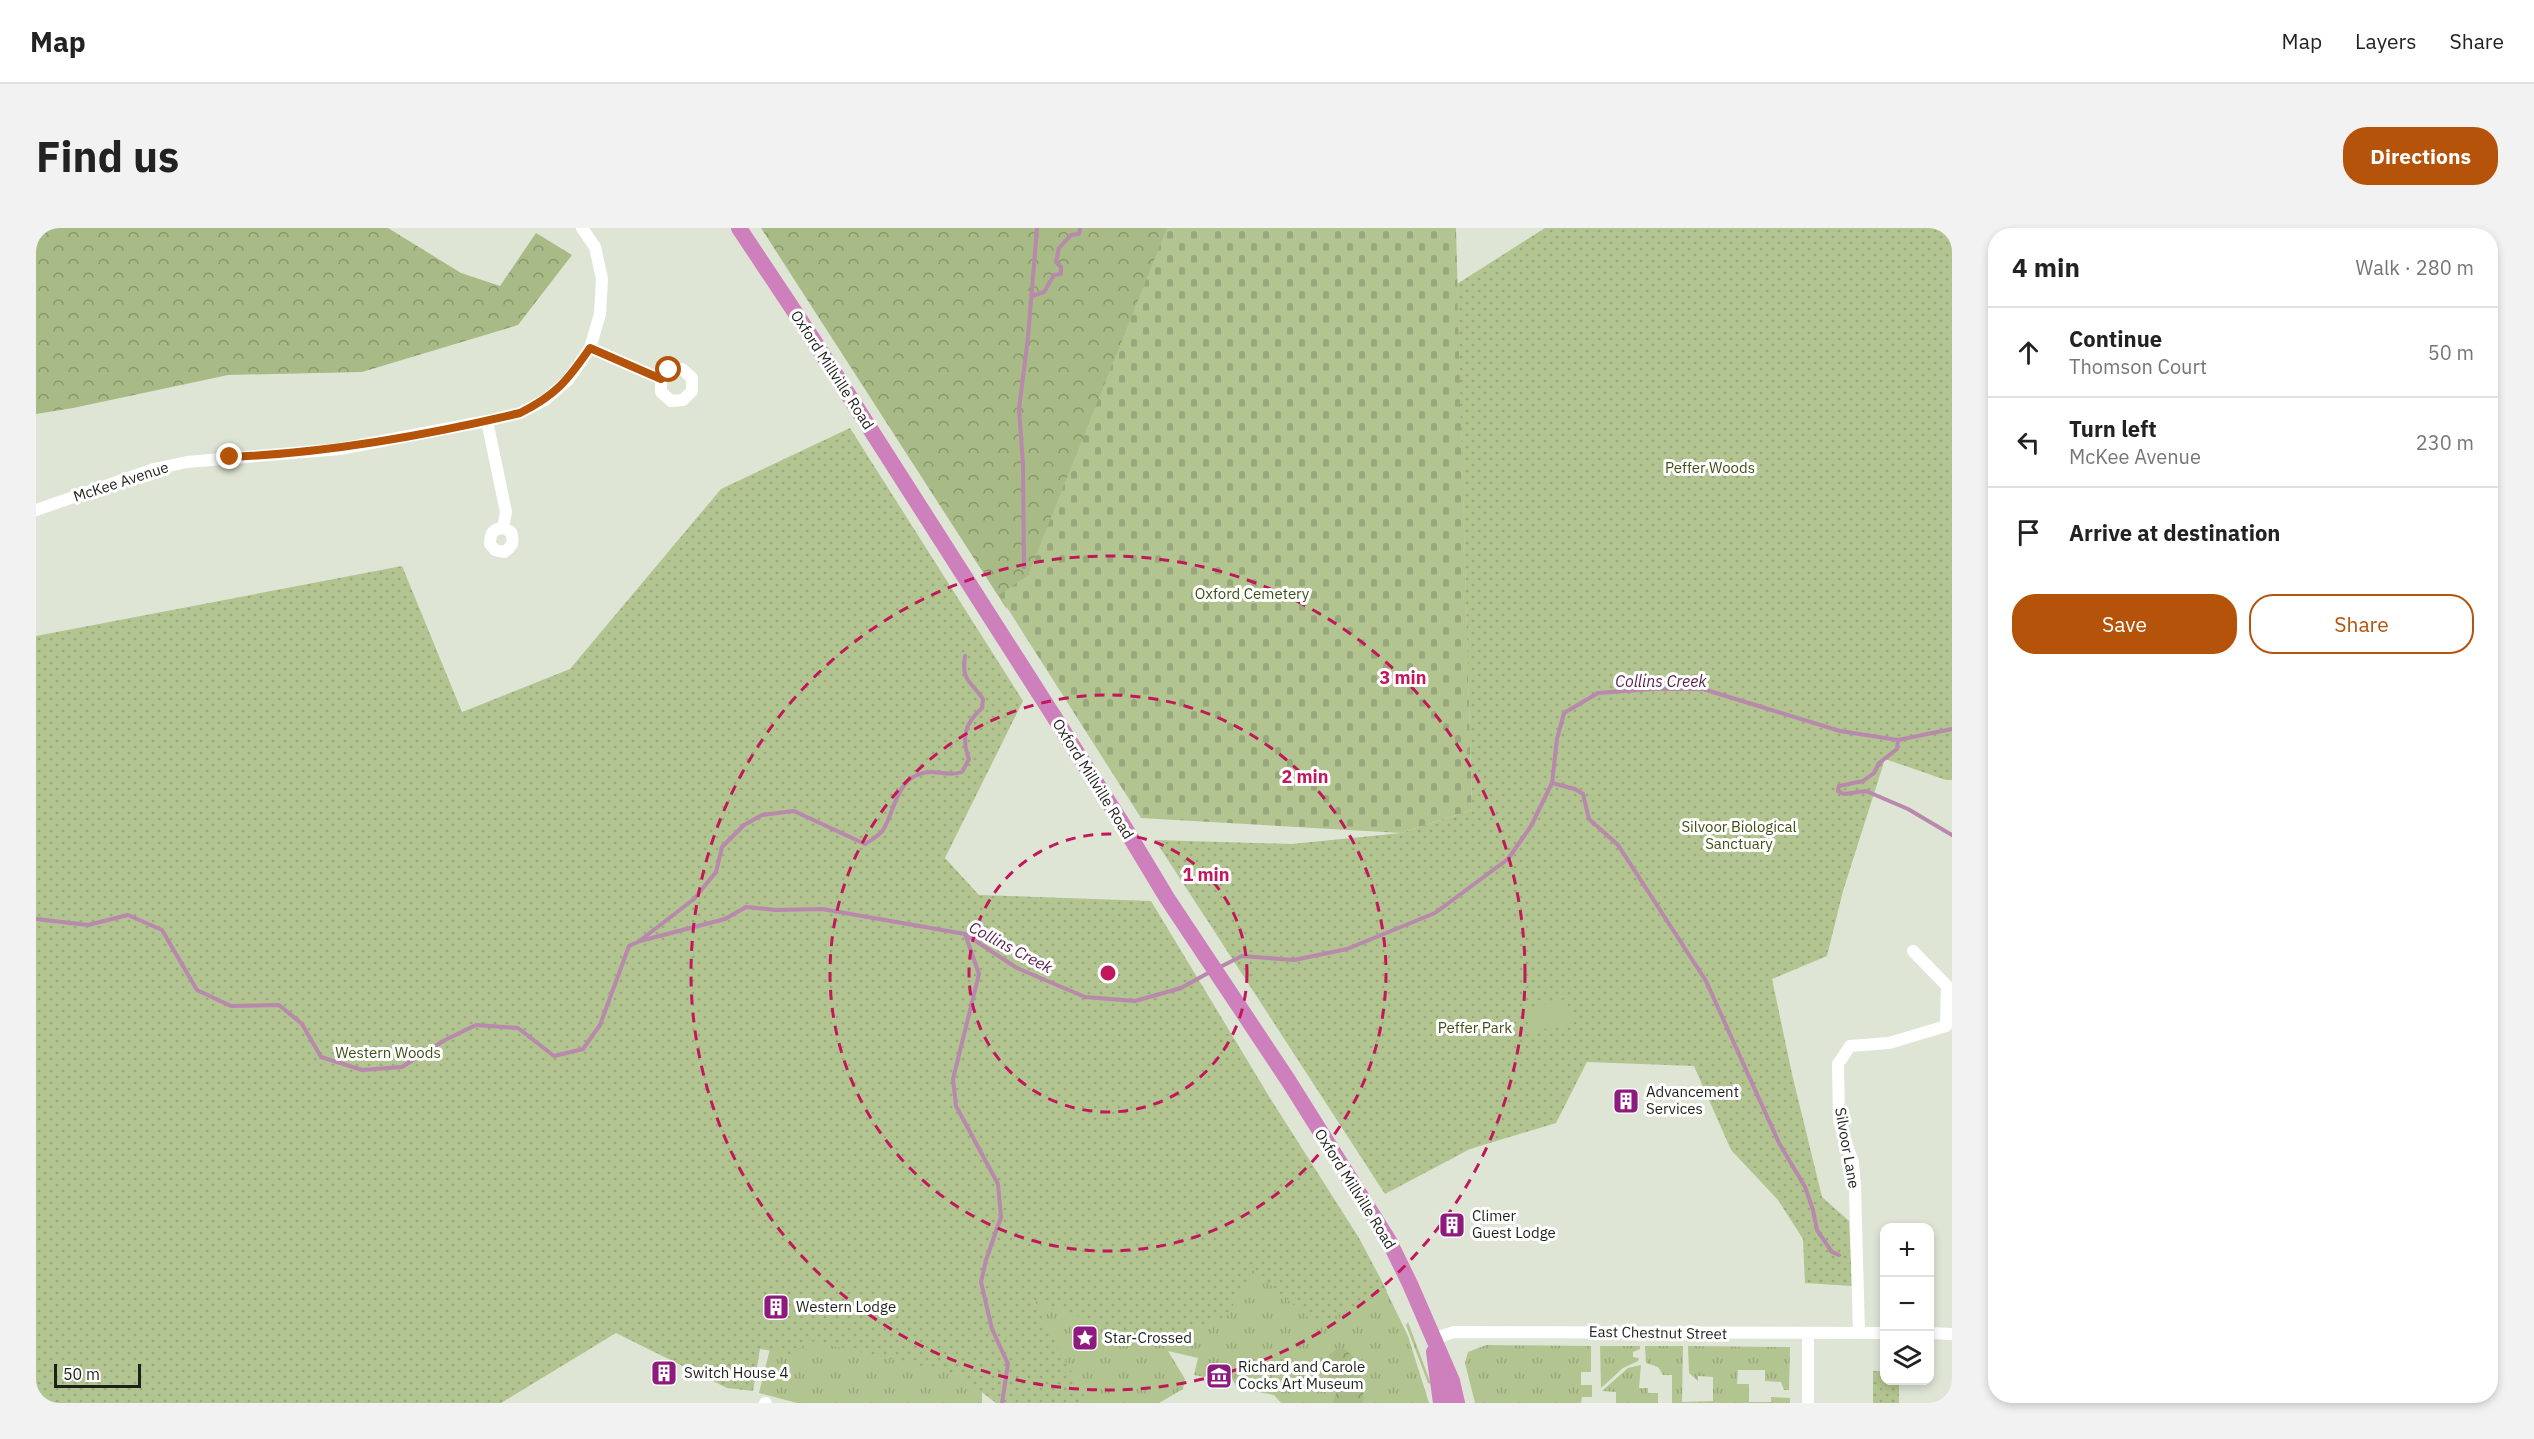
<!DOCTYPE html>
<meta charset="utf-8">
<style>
:root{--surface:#fff;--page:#f2f2f2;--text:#222;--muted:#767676;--line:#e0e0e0;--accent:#b45309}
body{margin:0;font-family:"IBM Plex Sans",sans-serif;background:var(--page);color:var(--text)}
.controls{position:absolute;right:18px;bottom:18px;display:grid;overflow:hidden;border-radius:12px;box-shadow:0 3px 9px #0003}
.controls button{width:54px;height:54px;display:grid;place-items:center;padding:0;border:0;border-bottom:2px solid var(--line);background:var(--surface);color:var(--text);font:30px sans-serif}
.scale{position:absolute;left:18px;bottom:15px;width:87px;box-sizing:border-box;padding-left:6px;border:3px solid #1e201b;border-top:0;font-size:16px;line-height:21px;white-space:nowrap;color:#1e201b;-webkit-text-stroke:4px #fff;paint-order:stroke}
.stop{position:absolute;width:18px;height:18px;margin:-14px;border:4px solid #b45309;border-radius:50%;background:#fff}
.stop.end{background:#b45309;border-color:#fff;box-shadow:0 2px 6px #0008}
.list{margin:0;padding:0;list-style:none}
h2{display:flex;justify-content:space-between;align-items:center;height:78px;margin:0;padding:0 24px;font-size:26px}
h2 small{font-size:20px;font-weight:400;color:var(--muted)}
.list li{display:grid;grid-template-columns:39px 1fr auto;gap:18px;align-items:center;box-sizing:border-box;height:90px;padding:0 24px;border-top:2px solid var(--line)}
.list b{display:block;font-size:22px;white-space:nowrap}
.list p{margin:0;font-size:20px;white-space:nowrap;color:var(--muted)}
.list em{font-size:20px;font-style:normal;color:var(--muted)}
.actions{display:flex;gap:12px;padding:18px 24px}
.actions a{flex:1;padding:14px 0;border:2px solid var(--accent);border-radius:24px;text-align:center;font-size:21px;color:var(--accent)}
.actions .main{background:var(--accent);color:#fff}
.icon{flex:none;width:33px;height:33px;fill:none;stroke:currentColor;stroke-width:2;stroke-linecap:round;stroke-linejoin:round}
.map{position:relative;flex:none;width:1916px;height:1175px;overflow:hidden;border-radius:24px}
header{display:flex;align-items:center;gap:36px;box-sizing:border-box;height:84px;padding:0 30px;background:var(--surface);border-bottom:2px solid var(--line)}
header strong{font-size:28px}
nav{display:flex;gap:33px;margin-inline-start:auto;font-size:21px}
.intro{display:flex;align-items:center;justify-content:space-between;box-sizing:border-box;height:144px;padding:0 36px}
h1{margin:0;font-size:42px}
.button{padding:15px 27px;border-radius:24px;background:var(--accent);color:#fff;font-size:21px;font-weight:700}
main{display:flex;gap:36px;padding:0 36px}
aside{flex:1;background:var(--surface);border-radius:24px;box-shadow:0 3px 9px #0003}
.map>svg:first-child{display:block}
.grass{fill:url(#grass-tufts)}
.forest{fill:url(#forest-crowns)}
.cemetery{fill:url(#cemetery-stones)}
.park{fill:url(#park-dots)}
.pitch{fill:#b2c490}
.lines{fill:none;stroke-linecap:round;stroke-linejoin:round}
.stream{stroke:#b889ac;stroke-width:4}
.minor{stroke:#fff;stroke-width:12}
.highway{stroke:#ce80bc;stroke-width:16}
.route{stroke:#b45309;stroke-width:8}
.ring{fill:none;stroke:#c2185b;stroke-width:3;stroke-dasharray:10 8}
.labels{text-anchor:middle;stroke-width:6;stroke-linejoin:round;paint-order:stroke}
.street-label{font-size:15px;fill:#1e201b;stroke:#fff}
.park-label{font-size:15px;fill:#3f4f15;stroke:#fff}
.poi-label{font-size:15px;fill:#1e201b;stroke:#fff;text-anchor:start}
.water-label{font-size:16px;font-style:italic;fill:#581f4e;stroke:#fff}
.centre{fill:#c2185b;stroke:#fff;stroke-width:3}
.ring-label{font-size:18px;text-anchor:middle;font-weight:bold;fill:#c2185b;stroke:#fff;stroke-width:6;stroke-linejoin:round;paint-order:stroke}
</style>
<header>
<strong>Map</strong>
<nav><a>Map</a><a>Layers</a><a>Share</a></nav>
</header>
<div class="intro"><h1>Find us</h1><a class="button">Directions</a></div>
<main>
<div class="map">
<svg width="1916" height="1175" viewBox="0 0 1916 1175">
<defs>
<pattern id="grass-tufts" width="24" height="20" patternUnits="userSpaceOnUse" patternTransform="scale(1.5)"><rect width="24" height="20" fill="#b2c490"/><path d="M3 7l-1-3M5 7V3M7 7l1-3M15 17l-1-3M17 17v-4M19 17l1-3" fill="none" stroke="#99a87c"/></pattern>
<pattern id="forest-crowns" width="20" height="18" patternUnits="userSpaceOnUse" patternTransform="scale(1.5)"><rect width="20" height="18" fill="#a8ba85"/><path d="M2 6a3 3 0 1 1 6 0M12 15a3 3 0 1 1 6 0" fill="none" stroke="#88976c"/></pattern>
<pattern id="cemetery-stones" width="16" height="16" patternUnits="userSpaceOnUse" patternTransform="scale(1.5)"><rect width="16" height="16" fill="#b2c490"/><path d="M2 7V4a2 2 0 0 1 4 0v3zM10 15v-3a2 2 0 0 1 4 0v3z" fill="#99a87c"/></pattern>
<pattern id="park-dots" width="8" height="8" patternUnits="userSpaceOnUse" patternTransform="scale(1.5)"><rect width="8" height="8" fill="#b2c490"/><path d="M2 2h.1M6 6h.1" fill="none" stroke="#99a87c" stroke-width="1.8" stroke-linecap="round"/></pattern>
</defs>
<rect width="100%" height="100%" fill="#dfe5d5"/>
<path class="grass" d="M 1209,1018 L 1343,1048 L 1372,1108 L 1393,1175 L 1245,1175 L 1238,1167 L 1201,1160 L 1189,1137 L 1168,1149 L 1158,1147 L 1162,1130 L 1132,1123 L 1149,1151 L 1147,1161 L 1123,1175 L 1042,1175 L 997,1071 Z
M 1372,1094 L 1395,1156 L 1392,1155 L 1370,1097 Z
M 751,1109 L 908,1118 L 946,1160 L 946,1175 L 761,1175 L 723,1165 L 735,1117 Z
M 1450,1117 L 1555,1118 L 1555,1144 L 1545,1144 L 1545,1157 L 1556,1157 L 1556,1169 L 1546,1169 L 1545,1175 L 1439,1175 L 1429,1135 L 1432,1124 Z
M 1564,1118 L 1604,1118 L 1604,1121 L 1597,1124 L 1597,1129 L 1603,1130 L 1602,1133 L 1587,1140 L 1565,1160 Z
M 1609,1118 L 1647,1118 L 1646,1174 L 1677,1173 L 1677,1149 L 1662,1148 L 1662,1153 L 1653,1145 L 1652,1118 L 1754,1119 L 1753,1162 L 1748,1162 L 1745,1154 L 1729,1153 L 1729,1142 L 1702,1142 L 1701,1156 L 1713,1156 L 1713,1174 L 1735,1174 L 1735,1169 L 1754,1170 L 1754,1175 L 1636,1175 L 1636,1147 L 1627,1147 L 1622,1139 L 1610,1135 Z
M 1605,1137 L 1603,1160 L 1612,1160 L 1612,1165 L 1622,1165 L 1622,1175 L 1580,1175 L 1580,1164 L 1566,1163 L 1592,1140 Z"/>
<path class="forest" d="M 0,0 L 352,0 L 425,45 L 464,58 L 500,5 L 536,27 L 482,97 L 326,144 L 192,147 L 37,180 L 0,186 Z
M 725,0 L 1149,0 L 1038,321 L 970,380 Z
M 1303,1120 C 1323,1123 1329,1158 1327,1175 L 1296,1175 L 1300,1166 C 1293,1146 1278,1134 1303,1120 Z"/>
<path class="cemetery" d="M 1131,0 L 1420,0 L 1436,582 L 1365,605 L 1105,590 L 963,367 L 992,347 Z"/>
<path class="park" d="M 1509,0 L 1916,0 L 1916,552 L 1910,552 L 1849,531 L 1807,663 L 1791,728 L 1736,751 L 1756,846 L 1786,969 L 1813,993 L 1816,1058 L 1769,1055 L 1767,1011 L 1742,972 L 1695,922 L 1658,838 L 1551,834 L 1520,895 L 1434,921 L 1349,966 L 1119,612 L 1256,616 L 1365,605 L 1436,582 L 1421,56 Z
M 814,200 L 987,473 L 909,630 L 943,667 L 1115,673 L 1234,870 L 1323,1010 L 1351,1063 L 1281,1097 L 1217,1042 L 1191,1088 L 1114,1115 L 997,1072 L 1052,1175 L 960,1175 L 922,1146 L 775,1113 L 754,1126 L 724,1121 L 717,1163 L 691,1160 L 580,1105 L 465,1175 L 0,1175 L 0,408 L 366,338 L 426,484 L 534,441 L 685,261 Z
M 1837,1143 L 1848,1143 L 1848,1152 L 1863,1153 L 1863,1175 L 1837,1175 Z"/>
<path class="pitch" d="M 1530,771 L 1536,795 L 1494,804 L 1489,781 Z"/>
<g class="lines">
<path class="stream" d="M 996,68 L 1008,64 L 1018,47 L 1025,46 L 1025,39 L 1020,34 L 1023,20 L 1035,7 L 1043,6 L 1044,0
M 988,339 L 987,236 L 983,181 L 992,109 L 1001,0
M 1862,512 L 1861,521 L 1843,535 L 1838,545 L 1827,553 L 1803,558 L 1802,563 L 1808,566 L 1830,563 L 1872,581 L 1916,607
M 1516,555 L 1539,561 L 1547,566 L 1553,591 L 1582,617 L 1670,753 L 1743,915 L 1769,959 L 1777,982 L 1781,1002 L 1796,1024 L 1803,1027
M 0,691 L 52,697 L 92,687 L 126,702 L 161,762 L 195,778 L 243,777 L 266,796 L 285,829 L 326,842 L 366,839 L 409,812 L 440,797 L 482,800 L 518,828 L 547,821 L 564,797 L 593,718 L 604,713 L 689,691 L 710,679 L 740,682 L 786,681 L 929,706 L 981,740 L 1049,769 L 1099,773 L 1145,760 L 1174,744
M 929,706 L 943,746 L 917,851 L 920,878 L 962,956 L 965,989 L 950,1032 L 945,1054 L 956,1101 L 972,1136 L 966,1175
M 606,711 L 658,671 L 680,644 L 686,619 L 708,597 L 726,587 L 758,583 L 829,616 C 835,612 843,608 847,602 C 858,584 860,556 881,547 C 900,539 910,550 926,544 L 933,531 C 925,510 929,495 946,480 L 947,471 C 935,453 925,453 929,428
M 1184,739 L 1206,728 L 1258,732 L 1311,721 L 1399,685 L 1472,631 L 1495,598 L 1516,555 L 1521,511 L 1528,485 L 1562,465 L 1616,461 L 1667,461 L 1804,503 L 1862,512 L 1916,501"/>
<path class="minor" d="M 554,120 L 625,151 L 625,164 L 635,173 L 647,172 L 656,163 L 656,150 L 646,141 L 633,142 L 625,151
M 451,193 L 470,284 L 467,300 C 457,301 454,305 454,316 L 459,322 L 468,324 C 477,318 478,314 475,304 L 467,300
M 0,282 L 118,241 L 151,234 L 304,221 L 451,193 L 484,185 L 509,172 L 532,152 L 554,120 L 564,86 L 566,51 L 559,19 L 546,0
M 1772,1105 L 1772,1175
M 1823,1105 L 1819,959 L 1817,935 L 1803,893 L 1802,836 L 1814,818 L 1853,815 L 1910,798 L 1911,758 L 1877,723
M 1894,1105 L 1916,1106
M 1397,1111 L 1418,1104 L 1848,1105
M 729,1175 L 730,1175"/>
<path class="highway" d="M 703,0 L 778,113 L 1084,592 L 1131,670 L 1252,852 L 1353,1013 L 1374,1056 L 1416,1153 L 1421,1175
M 1398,1124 L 1405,1175"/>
</g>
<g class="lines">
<path class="route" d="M 194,229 C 292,225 388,208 484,185 C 520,167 531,153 554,120 L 625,151 L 633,142"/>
</g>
<g class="ring">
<circle cx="1072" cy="745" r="139"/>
<circle cx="1072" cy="745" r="278"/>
<circle cx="1072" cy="745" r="417"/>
</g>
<defs>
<symbol id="building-square" viewBox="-11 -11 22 22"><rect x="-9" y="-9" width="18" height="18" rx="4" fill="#8d1a7c" stroke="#fff"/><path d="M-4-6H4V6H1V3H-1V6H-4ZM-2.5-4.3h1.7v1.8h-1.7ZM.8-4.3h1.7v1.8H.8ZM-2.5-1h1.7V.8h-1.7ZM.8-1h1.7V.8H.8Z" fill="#fff"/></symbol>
<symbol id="sight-square" viewBox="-11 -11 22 22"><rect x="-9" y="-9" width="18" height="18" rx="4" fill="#8d1a7c" stroke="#fff"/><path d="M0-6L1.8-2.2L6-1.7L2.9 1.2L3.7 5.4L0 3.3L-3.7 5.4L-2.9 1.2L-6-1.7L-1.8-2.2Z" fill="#fff"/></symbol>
<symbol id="museum-square" viewBox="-11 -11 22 22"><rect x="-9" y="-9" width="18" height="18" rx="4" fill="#8d1a7c" stroke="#fff"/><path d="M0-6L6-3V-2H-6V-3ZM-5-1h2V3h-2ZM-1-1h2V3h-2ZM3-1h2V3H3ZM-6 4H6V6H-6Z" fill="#fff"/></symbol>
</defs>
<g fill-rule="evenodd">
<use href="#building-square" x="1575" y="858" width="30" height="30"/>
<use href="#building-square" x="1401" y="982" width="30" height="30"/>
<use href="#building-square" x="725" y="1064" width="30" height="30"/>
<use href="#sight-square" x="1034" y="1095" width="30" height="30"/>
<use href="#building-square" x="613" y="1130" width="30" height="30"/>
<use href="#museum-square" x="1168" y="1133" width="30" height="30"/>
</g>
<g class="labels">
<g class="street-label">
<text transform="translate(796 142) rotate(57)" y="5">Oxford Millville Road</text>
<text transform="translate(85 254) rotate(-18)" y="5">McKee Avenue</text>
<text transform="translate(1057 551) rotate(58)" y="5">Oxford Millville Road</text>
<text transform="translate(1811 920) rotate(80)" y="5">Silvoor Lane</text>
<text transform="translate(1319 961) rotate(58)" y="5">Oxford Millville Road</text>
<text transform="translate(1622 1105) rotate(1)" y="5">East Chestnut Street</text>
</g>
<g class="park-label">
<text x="1674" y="245">Peffer Woods</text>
<text x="1216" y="371">Oxford Cemetery</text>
<text x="1703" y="604">Silvoor Biological<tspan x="1703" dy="17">Sanctuary</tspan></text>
<text x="1439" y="805">Peffer Park</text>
<text x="352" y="830">Western Woods</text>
</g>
<g class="poi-label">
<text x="1610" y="869">Advancement<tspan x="1610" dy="17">Services</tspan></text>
<text x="1436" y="993">Climer<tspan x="1436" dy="17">Guest Lodge</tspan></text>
<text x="760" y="1084">Western Lodge</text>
<text x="1068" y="1115">Star-Crossed</text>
<text x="1202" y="1144">Richard and Carole<tspan x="1202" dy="17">Cocks Art Museum</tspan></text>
<text x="648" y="1150">Switch House 4</text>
</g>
<g class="water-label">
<text x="1625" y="459">Collins Creek</text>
<text transform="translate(975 719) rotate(28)" y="6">Collins Creek</text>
</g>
</g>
<circle cx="1072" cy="745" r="9" class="centre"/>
<g class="ring-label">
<text x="1367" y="456">3 min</text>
<text x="1269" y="555">2 min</text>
<text x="1170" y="653">1 min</text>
</g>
</svg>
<div class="controls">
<button>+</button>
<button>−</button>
<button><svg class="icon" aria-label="layers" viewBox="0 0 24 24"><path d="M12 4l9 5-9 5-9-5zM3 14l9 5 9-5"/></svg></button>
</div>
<div class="scale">50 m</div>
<div class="stop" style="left:633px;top:142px"></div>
<div class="stop end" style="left:194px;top:229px"></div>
</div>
<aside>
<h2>4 min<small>Walk · 280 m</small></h2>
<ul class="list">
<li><svg class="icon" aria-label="ahead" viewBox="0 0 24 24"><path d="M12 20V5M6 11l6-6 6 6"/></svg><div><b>Continue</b><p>Thomson Court</p></div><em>50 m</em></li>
<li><svg class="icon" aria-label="left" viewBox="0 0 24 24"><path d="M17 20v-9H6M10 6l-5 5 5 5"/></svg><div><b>Turn left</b><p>McKee Avenue</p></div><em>230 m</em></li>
<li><svg class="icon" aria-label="arrive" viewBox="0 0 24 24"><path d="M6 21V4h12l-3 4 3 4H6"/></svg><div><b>Arrive at destination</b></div></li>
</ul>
<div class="actions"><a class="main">Save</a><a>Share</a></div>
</aside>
</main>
